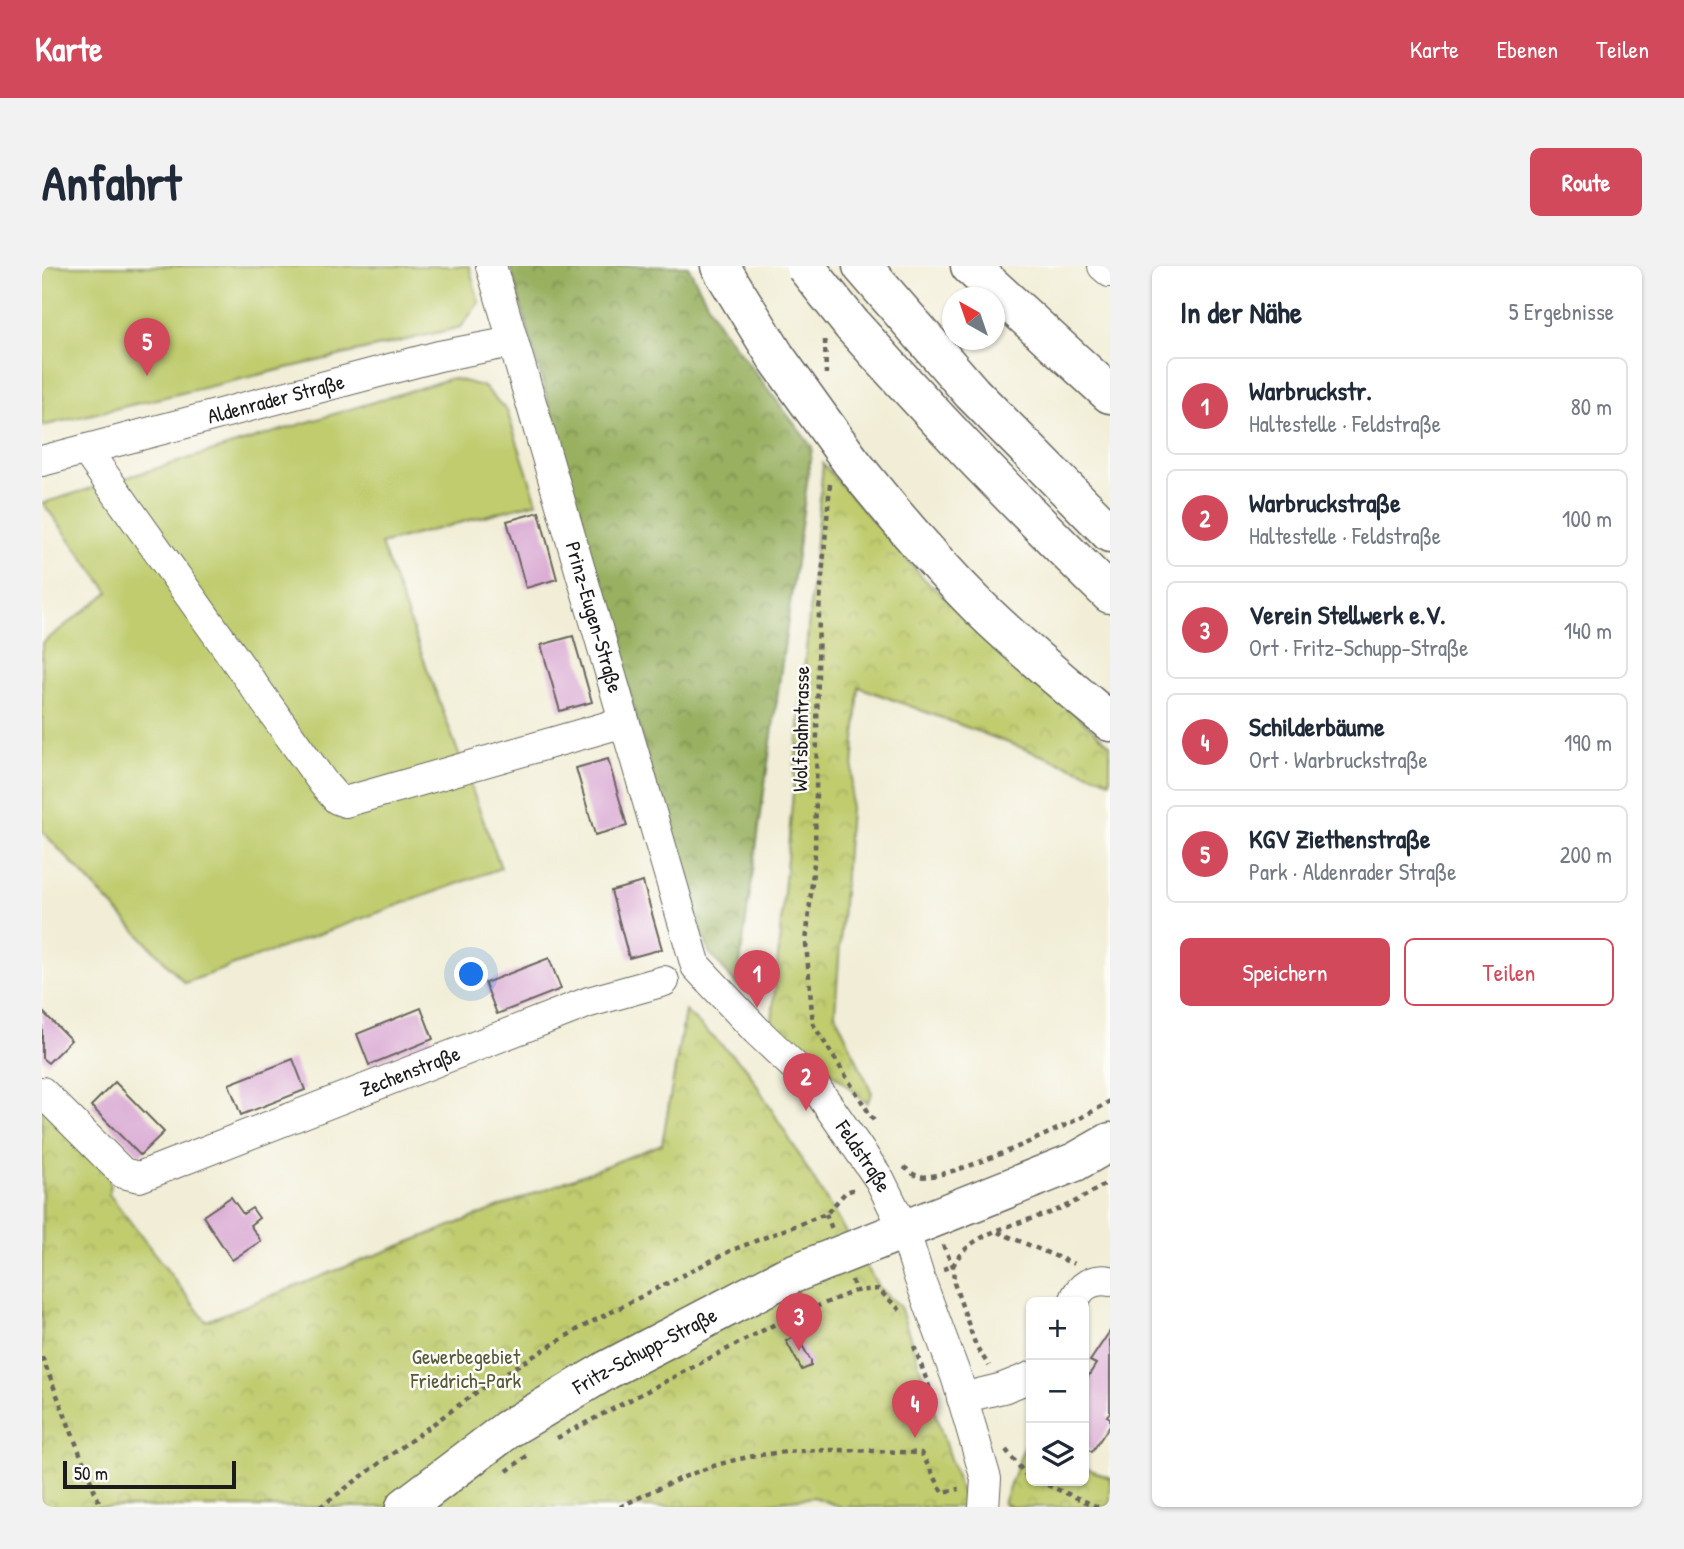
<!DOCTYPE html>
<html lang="de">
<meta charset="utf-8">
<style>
:root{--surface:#fff;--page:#f2f2f3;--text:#1f2937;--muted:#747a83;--line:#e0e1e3;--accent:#d1495b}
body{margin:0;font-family:"Patrick Hand",sans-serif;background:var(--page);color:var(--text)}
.controls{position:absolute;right:21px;bottom:21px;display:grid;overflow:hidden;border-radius:10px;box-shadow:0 2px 5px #0004}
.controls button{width:63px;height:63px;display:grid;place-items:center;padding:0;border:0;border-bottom:2px solid var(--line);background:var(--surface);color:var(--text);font:35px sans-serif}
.compass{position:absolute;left:900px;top:21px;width:63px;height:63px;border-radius:50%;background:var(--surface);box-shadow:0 2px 5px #0004;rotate:320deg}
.scale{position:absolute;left:21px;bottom:18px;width:173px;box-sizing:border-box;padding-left:7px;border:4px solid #1c1c1c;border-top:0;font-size:19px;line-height:24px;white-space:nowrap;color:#1c1c1c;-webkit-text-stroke:5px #fdfcf7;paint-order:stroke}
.you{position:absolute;left:430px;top:709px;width:24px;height:24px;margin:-18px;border:5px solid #fff;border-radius:50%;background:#1a73e8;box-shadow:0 0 0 10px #1a73e833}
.badge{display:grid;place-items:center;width:46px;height:46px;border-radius:50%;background:var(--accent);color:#fff;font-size:23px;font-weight:700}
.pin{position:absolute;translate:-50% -58px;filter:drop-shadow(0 2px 4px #0008)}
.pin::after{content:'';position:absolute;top:37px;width:24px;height:21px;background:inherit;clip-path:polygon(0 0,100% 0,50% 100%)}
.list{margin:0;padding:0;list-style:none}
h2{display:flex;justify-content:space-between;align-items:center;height:91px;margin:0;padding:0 28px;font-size:30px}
h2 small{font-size:23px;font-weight:400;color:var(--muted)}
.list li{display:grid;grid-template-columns:46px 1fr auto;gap:21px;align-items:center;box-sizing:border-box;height:98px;margin:0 14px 14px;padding:0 14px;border:2px solid var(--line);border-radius:10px}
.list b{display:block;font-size:26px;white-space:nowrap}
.list p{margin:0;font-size:23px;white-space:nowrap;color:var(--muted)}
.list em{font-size:23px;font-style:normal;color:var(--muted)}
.actions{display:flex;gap:14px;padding:21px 28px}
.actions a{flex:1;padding:16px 0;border:2px solid var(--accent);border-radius:10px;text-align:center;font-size:24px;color:var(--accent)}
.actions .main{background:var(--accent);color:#fff}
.icon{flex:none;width:38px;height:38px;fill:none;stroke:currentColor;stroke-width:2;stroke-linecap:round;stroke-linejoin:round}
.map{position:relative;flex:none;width:1068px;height:1241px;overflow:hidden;border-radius:10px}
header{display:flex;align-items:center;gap:42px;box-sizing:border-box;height:98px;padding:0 35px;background:var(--accent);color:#fff}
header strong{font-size:33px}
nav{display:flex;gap:38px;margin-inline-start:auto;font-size:24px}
.intro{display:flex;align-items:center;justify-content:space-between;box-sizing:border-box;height:168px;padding:0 42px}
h1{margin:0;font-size:49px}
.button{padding:18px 32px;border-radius:10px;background:var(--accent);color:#fff;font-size:24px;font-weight:700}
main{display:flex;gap:42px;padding:0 42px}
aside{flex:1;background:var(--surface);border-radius:10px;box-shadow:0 2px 5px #0004}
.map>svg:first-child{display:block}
.forest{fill:url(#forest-crowns);stroke:#5a663e;stroke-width:2}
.park{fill:url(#park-crowns);stroke:#6e7445;stroke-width:2}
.garden{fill:#c0cc6e;stroke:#6e7445;stroke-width:2}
.building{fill:#dcaed6}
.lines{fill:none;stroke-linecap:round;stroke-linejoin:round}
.minor-casing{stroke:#67655d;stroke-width:32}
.major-casing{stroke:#67655d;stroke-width:41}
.highway-casing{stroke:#67655d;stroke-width:41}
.path{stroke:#67655d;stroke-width:4.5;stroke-dasharray:5 5;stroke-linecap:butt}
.minor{stroke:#fff;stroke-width:30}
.major{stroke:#fff;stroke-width:38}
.highway{stroke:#fff;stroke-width:38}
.highway-bridge-casing{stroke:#67655d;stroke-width:41;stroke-linecap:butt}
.highway-bridge{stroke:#fff;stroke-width:38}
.labels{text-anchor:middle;stroke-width:5;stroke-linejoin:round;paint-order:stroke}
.street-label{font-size:21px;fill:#1c1c1c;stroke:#fdfcf7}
.park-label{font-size:21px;fill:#555a39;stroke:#fdfcf7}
</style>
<header>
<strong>Karte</strong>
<nav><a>Karte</a><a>Ebenen</a><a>Teilen</a></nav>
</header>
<div class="intro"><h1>Anfahrt</h1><a class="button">Route</a></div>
<main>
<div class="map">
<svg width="1068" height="1241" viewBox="0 0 1068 1241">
<defs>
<pattern id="forest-crowns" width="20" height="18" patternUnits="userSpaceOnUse" patternTransform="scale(1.75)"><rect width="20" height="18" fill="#98b061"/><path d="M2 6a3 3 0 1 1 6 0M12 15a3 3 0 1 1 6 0" fill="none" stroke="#7b8e4f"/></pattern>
<pattern id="park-crowns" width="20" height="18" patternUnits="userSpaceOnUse" patternTransform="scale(1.75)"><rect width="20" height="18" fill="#c0cc6e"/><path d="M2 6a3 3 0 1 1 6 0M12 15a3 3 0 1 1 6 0" fill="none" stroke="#a4af5f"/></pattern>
</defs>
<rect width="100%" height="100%" fill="#fdfcf7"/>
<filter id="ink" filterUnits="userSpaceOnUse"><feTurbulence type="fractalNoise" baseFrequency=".0143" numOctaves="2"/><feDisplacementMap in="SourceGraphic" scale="14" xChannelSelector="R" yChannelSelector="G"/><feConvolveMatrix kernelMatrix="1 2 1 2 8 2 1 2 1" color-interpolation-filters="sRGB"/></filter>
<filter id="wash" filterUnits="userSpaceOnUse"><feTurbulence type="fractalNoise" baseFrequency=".00686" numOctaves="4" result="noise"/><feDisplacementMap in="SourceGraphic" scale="28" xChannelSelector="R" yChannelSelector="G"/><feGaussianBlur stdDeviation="1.57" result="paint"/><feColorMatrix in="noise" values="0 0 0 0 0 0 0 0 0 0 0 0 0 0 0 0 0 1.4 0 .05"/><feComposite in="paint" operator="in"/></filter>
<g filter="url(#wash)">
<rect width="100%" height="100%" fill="#f1edd6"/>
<path class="forest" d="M 468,0 L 646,0 L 677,59 L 770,181 L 695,720 L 667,686 L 629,575 Z"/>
<path class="park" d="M 781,198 L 881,312 L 1068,479 L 1068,515 L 817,421 L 793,747 L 830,827 L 825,837 L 730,756 Z
M 643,745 L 705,803 L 838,1023 L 858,1041 L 923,1238 L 922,1241 L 799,1241 L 772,1231 L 696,1241 L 0,1241 L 0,832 L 69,899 L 67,928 L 164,1055 L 620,878 Z
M 984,1176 L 989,1178 L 989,1215 L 1042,1215 L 1042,1201 L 1068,1212 L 1068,1241 L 969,1241 L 961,1237 Z"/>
<path class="garden" d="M 0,0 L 427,0 L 437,36 L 419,61 L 0,160 Z
M 410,112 L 442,121 L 465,145 L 495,236 L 339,278 L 459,602 L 143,717 L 0,565 L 0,377 L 67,326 L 1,237 Z"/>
<g id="blocks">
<path class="building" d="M 497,246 L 515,313 L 484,322 L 465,255 Z
M 531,370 L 550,436 L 518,445 L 499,379 Z
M 566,493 L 585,560 L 553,569 L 534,502 Z
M 601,616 L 620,683 L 587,692 L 569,625 Z
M 507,692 L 519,723 L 455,748 L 443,717 Z
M 379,742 L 391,773 L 327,799 L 315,768 Z
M 0,745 L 29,774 L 6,797 L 0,792 Z
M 251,793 L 263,824 L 199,849 L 187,818 Z
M 73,816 L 122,866 L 98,889 L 49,840 Z
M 189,931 L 201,948 L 210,942 L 217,952 L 208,959 L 219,975 L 190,994 L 161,950 Z
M 1068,1065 L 1068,1146 L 1065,1150 L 1068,1152 L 1068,1159 L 1050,1186 L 1042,1181 L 1042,1117 L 1054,1098 L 1048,1095 Z
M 752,1071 L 756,1072 L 769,1095 L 769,1100 L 760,1104 L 744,1075 Z"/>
</g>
</g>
<g filter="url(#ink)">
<use href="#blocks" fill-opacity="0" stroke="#67655d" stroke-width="2"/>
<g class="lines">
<defs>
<g id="minor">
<path id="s1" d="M 449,0 L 654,700 L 715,765 L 772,819 L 838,914 L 862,963 L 877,1011 L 915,1113 L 944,1213 L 942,1241"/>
<path d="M 1061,0 L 1068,6"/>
<path d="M 44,184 L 282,518 L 295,533 L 303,536 L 582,456"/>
<path id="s2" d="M 0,195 L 397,90 L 470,76"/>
<path id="s3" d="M 0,826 L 81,907 L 97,911 L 547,736 L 622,715"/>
<path d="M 1032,1036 C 1037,1020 1051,1012 1068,1015"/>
<path d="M 920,1132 L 961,1122 L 989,1111"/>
</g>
<g id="major">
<path id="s4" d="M 363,1241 L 466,1163 L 565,1104 L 743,1011 L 1033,896 L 1068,876"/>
</g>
<path id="highway" d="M 678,0 L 734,91
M 820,0 L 930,127 L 1068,267
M 928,0 L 1068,128
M 810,59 C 893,152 978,241 1068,328
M 808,194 C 849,246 892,296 939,343 C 980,383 1024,419 1068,456"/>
</defs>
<use href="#minor" class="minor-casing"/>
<use href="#major" class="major-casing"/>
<use href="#highway" class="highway-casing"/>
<path class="path" d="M 783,74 L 784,108
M 788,218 L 777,345 L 773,586 L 764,677 L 771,758 L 834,858
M 862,901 C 866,904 871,909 876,910 C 902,918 1043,853 1068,835
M 784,948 L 790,963
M 956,966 L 1032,998
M 901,979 L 911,1000 L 912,1017 L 934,1080 L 947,1100
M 901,1003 L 911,1000 C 928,964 981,958 1015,944 C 1033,937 1051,925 1068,915
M 810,1014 L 813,1025 L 836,1023 L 860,1046
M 872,1080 L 891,1131
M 0,1091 L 59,1241
M 515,1172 L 739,1055 L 813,1025
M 964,1184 L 984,1209 L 989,1211
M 465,1205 L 489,1187
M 996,1215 L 1056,1241
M 278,1241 L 447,1117 L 538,1062 L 690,984 L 784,948 L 804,926 L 813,923
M 578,1241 C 606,1227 636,1212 666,1202 C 733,1178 809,1184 879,1187 L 901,1226 L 917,1223"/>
<use href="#minor" class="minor"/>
<use href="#major" class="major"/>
<use href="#highway" class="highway"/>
<defs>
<path id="highway-bridge" d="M 763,0 L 810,59
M 734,91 L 808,194"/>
</defs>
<use href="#highway-bridge" class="highway-bridge-casing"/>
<use href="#highway-bridge" class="highway-bridge"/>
</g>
</g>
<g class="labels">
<g class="street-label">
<text dy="7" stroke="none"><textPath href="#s2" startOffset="242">Aldenrader Straße</textPath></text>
<text dy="7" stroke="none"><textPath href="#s1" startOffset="366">Prinz-Eugen-Straße</textPath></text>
<text transform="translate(759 463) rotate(-89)" y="7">Wolfsbahntrasse</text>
<text dy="7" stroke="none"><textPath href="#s3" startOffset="422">Zechenstraße</textPath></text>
<text dy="7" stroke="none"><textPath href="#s1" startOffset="984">Feldstraße</textPath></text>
<text dy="7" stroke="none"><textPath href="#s4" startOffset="287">Fritz-Schupp-Straße</textPath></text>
</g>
<g class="park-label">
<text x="424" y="1098">Gewerbegebiet<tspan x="424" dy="24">Friedrich-Park</tspan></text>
</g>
</g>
</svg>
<div class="controls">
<button>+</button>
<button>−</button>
<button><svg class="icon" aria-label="layers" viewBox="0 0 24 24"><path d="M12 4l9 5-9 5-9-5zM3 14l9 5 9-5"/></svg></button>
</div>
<svg class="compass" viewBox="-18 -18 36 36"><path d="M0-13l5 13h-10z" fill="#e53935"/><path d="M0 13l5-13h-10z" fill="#747a83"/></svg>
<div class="scale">50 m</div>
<div class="you"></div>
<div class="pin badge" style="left:715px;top:742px">1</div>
<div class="pin badge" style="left:764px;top:845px">2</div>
<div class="pin badge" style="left:757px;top:1085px">3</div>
<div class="pin badge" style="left:873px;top:1172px">4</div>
<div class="pin badge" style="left:105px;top:110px">5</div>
</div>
<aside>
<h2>In der Nähe<small>5 Ergebnisse</small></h2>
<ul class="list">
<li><span class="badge">1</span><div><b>Warbruckstr.</b><p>Haltestelle · Feldstraße</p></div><em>80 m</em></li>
<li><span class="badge">2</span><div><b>Warbruckstraße</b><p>Haltestelle · Feldstraße</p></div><em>100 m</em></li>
<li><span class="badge">3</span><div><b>Verein Stellwerk e.V.</b><p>Ort · Fritz-Schupp-Straße</p></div><em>140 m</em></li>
<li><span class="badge">4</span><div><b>Schilderbäume</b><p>Ort · Warbruckstraße</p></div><em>190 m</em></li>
<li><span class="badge">5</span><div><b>KGV Ziethenstraße</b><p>Park · Aldenrader Straße</p></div><em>200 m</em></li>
</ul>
<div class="actions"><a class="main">Speichern</a><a>Teilen</a></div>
</aside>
</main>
